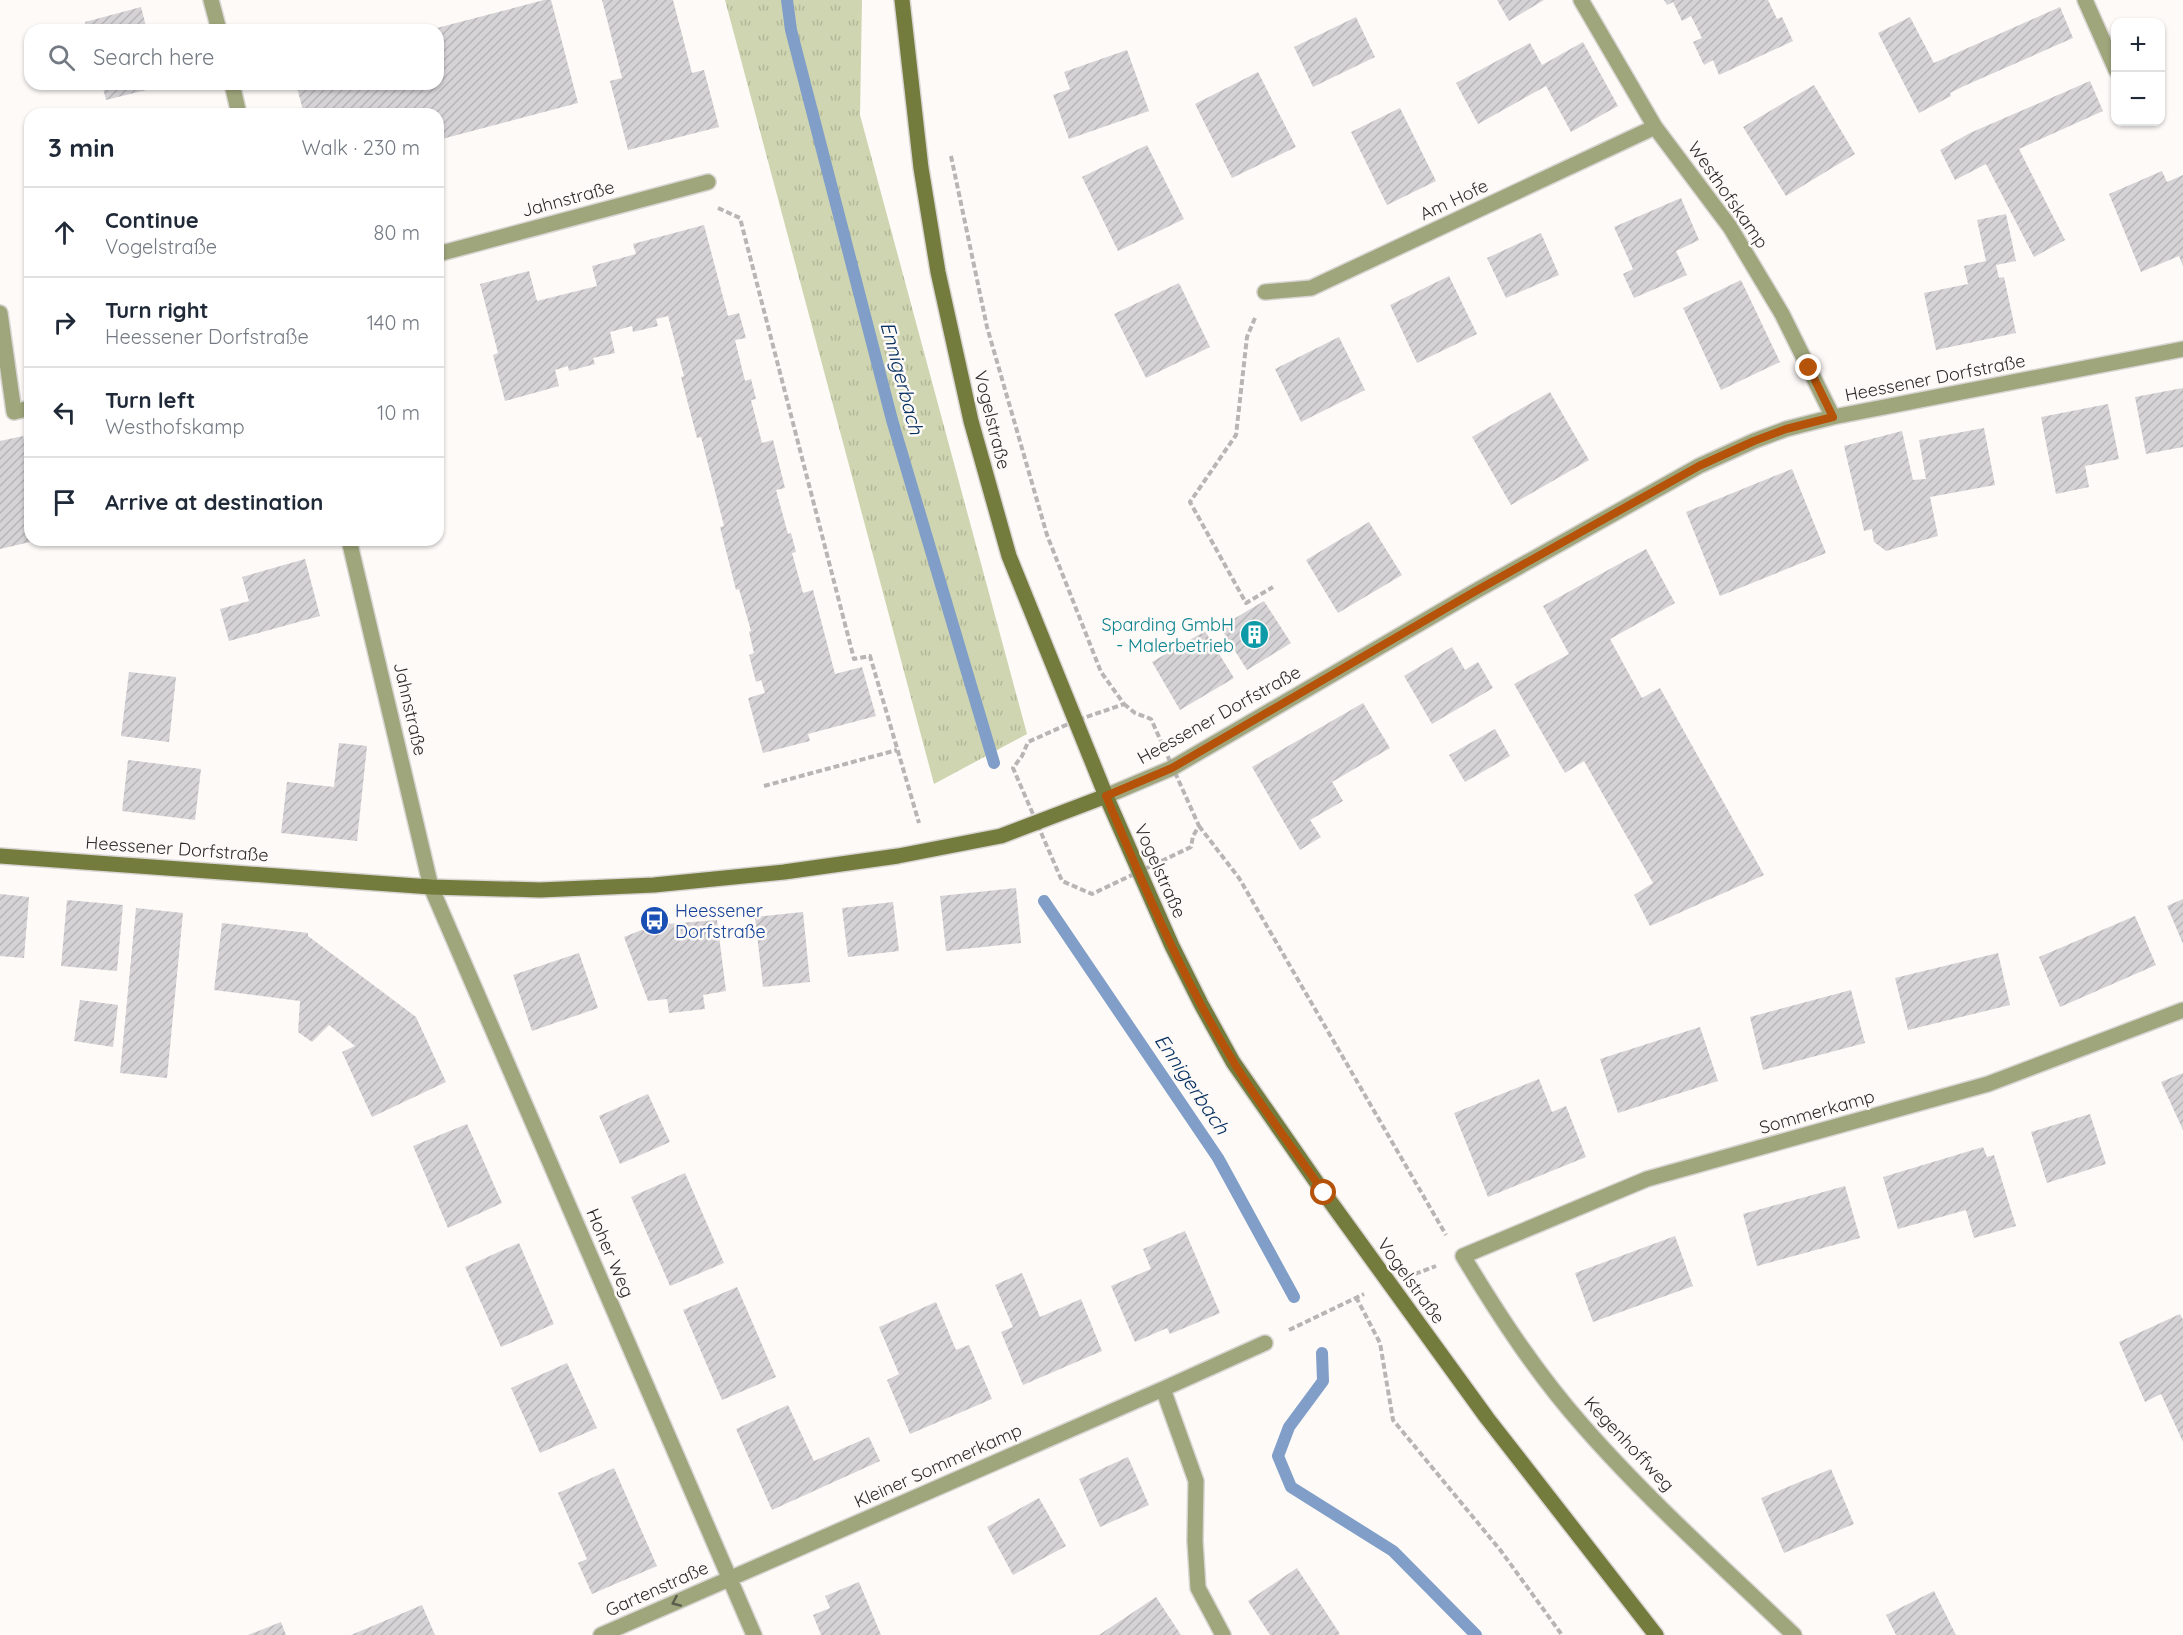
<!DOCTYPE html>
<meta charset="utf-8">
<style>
:root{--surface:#fff;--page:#f6f6f7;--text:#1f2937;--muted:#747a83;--line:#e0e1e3}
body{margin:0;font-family:Quicksand,sans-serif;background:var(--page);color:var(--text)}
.controls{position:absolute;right:18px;top:18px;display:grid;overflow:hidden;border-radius:12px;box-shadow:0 2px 4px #0004}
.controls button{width:54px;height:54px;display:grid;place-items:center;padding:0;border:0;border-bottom:2px solid var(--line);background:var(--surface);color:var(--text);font:30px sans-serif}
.stop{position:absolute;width:18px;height:18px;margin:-14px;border:4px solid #b45309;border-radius:50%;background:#fff}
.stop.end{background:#b45309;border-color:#fff;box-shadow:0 2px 6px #0008}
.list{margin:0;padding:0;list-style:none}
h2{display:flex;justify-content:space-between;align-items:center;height:78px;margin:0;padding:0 24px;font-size:26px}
h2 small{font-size:20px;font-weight:400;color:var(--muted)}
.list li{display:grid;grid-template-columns:39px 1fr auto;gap:18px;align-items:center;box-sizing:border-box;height:90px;padding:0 24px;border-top:2px solid var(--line)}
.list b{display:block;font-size:22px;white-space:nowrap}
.list p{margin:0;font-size:20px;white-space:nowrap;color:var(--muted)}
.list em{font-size:20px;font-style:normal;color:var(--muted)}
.icon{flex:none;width:33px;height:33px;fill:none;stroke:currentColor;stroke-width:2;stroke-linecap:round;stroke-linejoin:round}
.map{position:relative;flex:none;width:2183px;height:1635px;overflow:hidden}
.search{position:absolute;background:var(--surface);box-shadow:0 2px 4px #0004;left:24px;top:24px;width:420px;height:66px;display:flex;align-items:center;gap:15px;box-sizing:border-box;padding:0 21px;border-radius:18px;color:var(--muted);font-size:22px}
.panel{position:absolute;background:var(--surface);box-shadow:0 2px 4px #0004;left:24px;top:108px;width:420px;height:438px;border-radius:18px}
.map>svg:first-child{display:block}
.grass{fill:url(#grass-tufts)}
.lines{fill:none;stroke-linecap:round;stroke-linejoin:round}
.stream{stroke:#809ec7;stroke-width:12}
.building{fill:url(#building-hatch)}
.street-casing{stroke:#d8d5d3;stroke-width:18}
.secondary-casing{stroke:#d8d5d3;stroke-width:18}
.path{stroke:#b8b5b4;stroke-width:4;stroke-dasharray:6 3;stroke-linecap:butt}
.street{stroke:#9fa67c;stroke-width:15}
.secondary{stroke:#747c3d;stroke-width:15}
.oneway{stroke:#5b5d4c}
.route{stroke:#b45309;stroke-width:8}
.labels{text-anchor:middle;stroke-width:5;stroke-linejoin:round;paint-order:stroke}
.street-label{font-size:18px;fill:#2d2c2c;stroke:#fdfaf8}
.culture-label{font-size:18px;fill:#0d838f;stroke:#fdfaf8;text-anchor:end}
.transit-label{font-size:18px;fill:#164399;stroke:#fdfaf8;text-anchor:start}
.water-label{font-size:20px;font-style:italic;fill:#062f61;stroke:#fdfaf8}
</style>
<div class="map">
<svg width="2183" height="1635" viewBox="0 0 2183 1635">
<defs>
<pattern id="grass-tufts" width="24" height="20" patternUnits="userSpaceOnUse" patternTransform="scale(1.5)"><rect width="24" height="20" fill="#cfd5b1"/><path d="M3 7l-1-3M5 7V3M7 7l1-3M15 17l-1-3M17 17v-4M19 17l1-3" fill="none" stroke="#b2b798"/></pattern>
<pattern id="building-hatch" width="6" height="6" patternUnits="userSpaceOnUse" patternTransform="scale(1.5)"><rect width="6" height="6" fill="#d5d3d5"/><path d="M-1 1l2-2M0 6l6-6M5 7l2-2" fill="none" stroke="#b7b5b7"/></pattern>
</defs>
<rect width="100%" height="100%" fill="#fdfaf8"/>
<path class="grass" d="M 725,0 L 862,0 L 860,115 L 1027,734 L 934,784 Z"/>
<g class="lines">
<path class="stream" d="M 787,0 L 791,30 L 892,420 L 994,763
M 1044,901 L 1218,1158 L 1294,1297
M 1322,1353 L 1323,1381 L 1289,1427 L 1278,1456 L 1291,1487 L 1393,1551 L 1476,1635"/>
</g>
<path class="building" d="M 544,0 L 551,0 L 578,103 L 438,140 L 438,114 L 304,114 L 296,84 L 438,84 L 438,30 L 433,29 Z
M 602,0 L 673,0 L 692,73 L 704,70 L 719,127 L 628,150 L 610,81 L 622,78 Z
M 1497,0 L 1544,0 L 1509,21 Z
M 1664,0 L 1768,0 L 1777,19 L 1782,17 L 1793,41 L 1719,75 L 1713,60 L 1704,65 L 1693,42 L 1702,38 L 1691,16 L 1682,21 L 1673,2 L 1667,5 Z
M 141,7 L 147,30 L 87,30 L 85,22 Z
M 2060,7 L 2073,38 L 1964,86 L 1950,93 L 1951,96 L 1919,113 L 1878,33 L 1910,17 L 1934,63 Z
M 1356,17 L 1375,57 L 1313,87 L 1294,47 Z
M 1583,42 L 1618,106 L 1571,132 L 1546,86 L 1478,124 L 1456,83 L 1530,43 L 1542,65 Z
M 1127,50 L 1149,111 L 1069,139 L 1053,95 L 1070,89 L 1064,72 Z
M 1258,72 L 1296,147 L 1232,178 L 1195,104 Z
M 2090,81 L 2103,111 L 2019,149 L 2065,240 L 2034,257 L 1986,164 L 1955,180 L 1940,150 L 1970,133 Z
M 102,84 L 161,84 L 162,86 L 106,100 Z
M 1814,85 L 1855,154 L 1786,196 L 1743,127 Z
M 1400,108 L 1436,181 L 1387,205 L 1351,132 Z
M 1147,145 L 1184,219 L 1118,251 L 1082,177 Z
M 2162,171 L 2167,182 L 2183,175 L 2183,266 L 2179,256 L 2141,272 L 2109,194 Z
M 1681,198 L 1699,240 L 1676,251 L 1687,275 L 1634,298 L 1623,274 L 1633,269 L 1614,227 Z
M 2006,214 L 2016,261 L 1996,265 L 1999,278 L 2004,277 L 2016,333 L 1936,350 L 1924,293 L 1968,284 L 1964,266 L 1986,261 L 1977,220 Z
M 704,225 L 728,316 L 739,313 L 746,338 L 735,340 L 745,381 L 751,379 L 756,399 L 751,400 L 762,443 L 773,440 L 785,488 L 776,490 L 788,534 L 791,533 L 796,552 L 792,553 L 803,593 L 813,590 L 835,674 L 862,667 L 876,716 L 808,734 L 810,741 L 763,753 L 748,698 L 765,693 L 761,680 L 756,682 L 749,655 L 754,653 L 749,632 L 751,631 L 739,589 L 736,590 L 720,527 L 724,526 L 701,437 L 697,438 L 681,377 L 684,376 L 668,316 L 656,319 L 658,326 L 633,332 L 632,326 L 610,332 L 615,353 L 593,358 L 595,364 L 569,371 L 568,366 L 555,370 L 559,386 L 505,401 L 493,355 L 498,353 L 480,284 L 529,271 L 537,301 L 597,286 L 592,266 L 636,254 L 633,244 Z
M 1541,233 L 1559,275 L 1506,298 L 1487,258 Z
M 1449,276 L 1477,334 L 1417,363 L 1390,305 Z
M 1741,280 L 1780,362 L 1721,390 L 1683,308 Z
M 1179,283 L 1210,347 L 1146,378 L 1114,314 Z
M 1339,337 L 1365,390 L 1301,422 L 1275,369 Z
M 2183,388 L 2183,447 L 2146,454 L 2135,397 Z
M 1550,392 L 1589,460 L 1511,505 L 1472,437 Z
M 2108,404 L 2119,459 L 2085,466 L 2089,487 L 2056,494 L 2041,417 Z
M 1984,428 L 1995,485 L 1930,497 L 1938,536 L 1886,551 L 1874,542 L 1872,529 L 1864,531 L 1844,446 L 1902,431 L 1913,480 L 1926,479 L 1919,440 Z
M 23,436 L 30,462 L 30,542 L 0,549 L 0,441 Z
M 1792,469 L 1826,553 L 1720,596 L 1686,512 Z
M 1369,522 L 1402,575 L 1338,613 L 1306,560 Z
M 1646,549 L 1675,603 L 1610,639 L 1642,698 L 1660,688 L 1764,875 L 1650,926 L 1634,895 L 1653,883 L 1584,761 L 1565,773 L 1514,684 L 1569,654 L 1543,606 Z
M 305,559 L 320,616 L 229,641 L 220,609 L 249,601 L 242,577 Z
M 1264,601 L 1291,643 L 1247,670 L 1220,627 Z
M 1205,631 L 1234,678 L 1180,710 L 1152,662 Z
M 1452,647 L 1465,670 L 1478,662 L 1493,688 L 1432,724 L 1404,676 Z
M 129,672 L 176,677 L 169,742 L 121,736 Z
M 1363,703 L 1390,748 L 1332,782 L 1343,801 L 1310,820 L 1321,837 L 1300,850 L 1252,767 Z
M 1495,729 L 1510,756 L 1465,782 L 1449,755 Z
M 339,743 L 367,746 L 357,841 L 281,833 L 287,782 L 334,787 Z
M 128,760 L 201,769 L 195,820 L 122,811 Z
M 1016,888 L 1021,943 L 946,951 L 940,896 Z
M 0,894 L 29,897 L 24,958 L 0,956 Z
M 2183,899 L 2183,944 L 2167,906 Z
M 67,900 L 123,905 L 117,971 L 61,966 Z
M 893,902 L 899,951 L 848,957 L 842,908 Z
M 136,908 L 183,913 L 167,1078 L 120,1073 Z
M 803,912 L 810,982 L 763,987 L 755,917 Z
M 2135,916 L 2156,965 L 2060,1007 L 2039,957 Z
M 717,920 L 726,991 L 703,995 L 705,1009 L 669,1013 L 667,999 L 648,1001 L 624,937 L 654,925 Z
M 222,923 L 308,933 L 308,936 L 416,1017 L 446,1082 L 372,1117 L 342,1052 L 355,1046 L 329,1025 L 312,1042 L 298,1032 L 300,1001 L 214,990 Z
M 579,953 L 598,1008 L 532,1031 L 513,975 Z
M 1998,953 L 2010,1005 L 1908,1030 L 1895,978 Z
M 1851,990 L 1865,1043 L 1763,1070 L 1750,1017 Z
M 80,1000 L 118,1005 L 113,1047 L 74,1041 Z
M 1700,1027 L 1718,1081 L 1618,1113 L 1600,1059 Z
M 2183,1073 L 2183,1130 L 2161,1082 Z
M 1539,1079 L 1552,1112 L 1566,1106 L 1586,1157 L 1488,1197 L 1454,1113 Z
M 648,1094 L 670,1142 L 620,1164 L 599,1116 Z
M 2090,1114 L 2106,1164 L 2047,1183 L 2031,1132 Z
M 467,1124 L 502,1203 L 448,1228 L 413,1146 Z
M 1983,1147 L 1987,1157 L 1994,1155 L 2016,1226 L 1974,1238 L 1966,1210 L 1898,1229 L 1883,1177 Z
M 685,1173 L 724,1263 L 670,1286 L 631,1197 Z
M 1845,1186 L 1860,1238 L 1757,1266 L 1743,1214 Z
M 1185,1231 L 1220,1313 L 1170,1334 L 1167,1328 L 1135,1342 L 1111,1286 L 1151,1269 L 1143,1249 Z
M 1675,1236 L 1693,1286 L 1593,1322 L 1575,1273 Z
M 519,1243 L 554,1324 L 501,1347 L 465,1267 Z
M 1022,1273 L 1040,1317 L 1081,1299 L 1102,1351 L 1023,1385 L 1001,1332 L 1013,1327 L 995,1285 Z
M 737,1287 L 776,1377 L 722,1400 L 683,1310 Z
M 936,1302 L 956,1350 L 969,1345 L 992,1399 L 910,1434 L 887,1380 L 899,1374 L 879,1327 Z
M 2180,1314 L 2183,1320 L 2183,1442 L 2161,1394 L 2145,1402 L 2119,1342 Z
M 567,1363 L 597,1428 L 540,1453 L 511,1388 Z
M 788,1405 L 814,1461 L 869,1437 L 880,1461 L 772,1510 L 736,1429 Z
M 1128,1457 L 1149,1505 L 1100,1527 L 1079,1479 Z
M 614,1468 L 657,1566 L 592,1594 L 578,1563 L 587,1559 L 558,1493 Z
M 1831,1469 L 1854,1524 L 1784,1553 L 1761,1498 Z
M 1039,1498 L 1066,1546 L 1013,1575 L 987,1527 Z
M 1297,1568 L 1340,1634 L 1338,1635 L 1270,1635 L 1248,1601 Z
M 859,1582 L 881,1635 L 821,1635 L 813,1615 L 830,1608 L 825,1596 Z
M 1934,1591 L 1956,1635 L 1896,1635 L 1886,1615 Z
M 1156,1597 L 1181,1635 L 1099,1635 Z
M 422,1605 L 435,1635 L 351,1635 L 382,1622 Z
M 281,1622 L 286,1635 L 248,1635 Z"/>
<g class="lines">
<defs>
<path id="street" d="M 211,0 L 219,30
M 1581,0 L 1655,127 L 1730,227 L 1782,314 L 1833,417
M 2085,0 L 2116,70
M 232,84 L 239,114
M 438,254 L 708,182
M 1265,292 L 1311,288 L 1655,127
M 0,313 L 14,412 L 30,408
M 349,540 L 431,887 L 754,1635
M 1106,796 L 1172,768 L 1474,592 L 1699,466 L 1754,441 L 1786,429 L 1833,417 L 2183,349
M 1163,1389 L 1196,1481 L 1195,1541 L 1198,1588 L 1223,1635
M 601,1635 L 1163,1389 L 1265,1343
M 1794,1635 C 1723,1567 1648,1500 1584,1427 C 1537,1374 1499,1316 1463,1256 L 1647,1179 L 1988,1084 L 2183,1010"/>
<path id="secondary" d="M 902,0 L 921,168 L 938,272 L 971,421 L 1009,556 L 1106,796 L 1172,946 L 1201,1004 L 1233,1062 L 1324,1193 L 1487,1418 L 1656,1635
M 0,856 L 431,887 L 540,890 L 654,885 L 784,872 L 898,856 L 1001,836 L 1106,796"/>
</defs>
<use href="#street" class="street-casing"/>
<use href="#secondary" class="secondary-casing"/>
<path class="path" d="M 951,156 L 987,327 L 1047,535 L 1101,672 L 1124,704
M 718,208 L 740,218 L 854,659 L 870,656 L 919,823
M 1255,318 L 1247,337 L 1236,435 L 1190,502 L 1246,603 L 1273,587
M 1124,704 L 1135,713 L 1151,719 L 1199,826 L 1193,836 L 1191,847 L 1092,894 L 1062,881 L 1013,768 L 1022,756 L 1028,742 L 1075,721 Z
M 764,786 L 897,750
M 1199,826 L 1239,878 L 1446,1235
M 1415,1274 L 1436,1266
M 1356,1297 L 1380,1343 L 1393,1420 L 1501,1551 L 1562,1635
M 1289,1330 L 1364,1294"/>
<use href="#street" class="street"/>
<use href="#secondary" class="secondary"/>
</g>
<defs><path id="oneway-chevron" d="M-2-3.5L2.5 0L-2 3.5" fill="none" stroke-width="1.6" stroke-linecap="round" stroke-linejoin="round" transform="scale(1.5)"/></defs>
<use class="oneway" href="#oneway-chevron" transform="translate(676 1602) rotate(156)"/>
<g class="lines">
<path class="route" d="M 1324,1193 C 1294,1149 1260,1106 1233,1061 C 1182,978 1144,886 1106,796 L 1172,768 L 1474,592 L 1699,466 L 1754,441 L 1786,429 L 1833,417 L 1809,368"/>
</g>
<defs>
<symbol id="building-disc" viewBox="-11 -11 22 22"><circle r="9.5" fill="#0f9aa8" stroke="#fdfaf8"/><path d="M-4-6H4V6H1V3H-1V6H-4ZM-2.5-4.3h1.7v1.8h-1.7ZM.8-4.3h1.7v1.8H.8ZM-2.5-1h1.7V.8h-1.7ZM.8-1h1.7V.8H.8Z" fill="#fff"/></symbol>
<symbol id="bus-disc" viewBox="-11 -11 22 22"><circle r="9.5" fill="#1a4fb4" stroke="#fdfaf8"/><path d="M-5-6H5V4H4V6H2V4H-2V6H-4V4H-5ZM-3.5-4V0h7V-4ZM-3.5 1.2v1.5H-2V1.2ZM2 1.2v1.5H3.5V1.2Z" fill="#fff"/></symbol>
</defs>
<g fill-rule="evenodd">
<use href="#building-disc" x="1238" y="618" width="33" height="33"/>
<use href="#bus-disc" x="638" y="904" width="33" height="33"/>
</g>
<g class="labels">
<g class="street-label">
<text transform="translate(1728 195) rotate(55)" y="6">Westhofskamp</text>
<text transform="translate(568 199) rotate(-15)" y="6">Jahnstraße</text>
<text transform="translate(1454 200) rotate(-25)" y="6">Am Hofe</text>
<text transform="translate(1935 378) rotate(-11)" y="6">Heessener Dorfstraße</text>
<text transform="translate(992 420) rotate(76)" y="6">Vogelstraße</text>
<text transform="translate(410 709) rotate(77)" y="6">Jahnstraße</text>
<text transform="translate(1219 715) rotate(-29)" y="6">Heessener Dorfstraße</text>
<text transform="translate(177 849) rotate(4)" y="6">Heessener Dorfstraße</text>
<text transform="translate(1160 871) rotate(66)" y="6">Vogelstraße</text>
<text transform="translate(1817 1112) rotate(-16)" y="6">Sommerkamp</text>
<text transform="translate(610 1253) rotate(67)" y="6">Hoher Weg</text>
<text transform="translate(1411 1281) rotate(54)" y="6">Vogelstraße</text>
<text transform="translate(1629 1444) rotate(47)" y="6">Kegenhoffweg</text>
<text transform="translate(938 1466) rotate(-24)" y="6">Kleiner Sommerkamp</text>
<text transform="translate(657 1589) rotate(-24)" y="6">Gartenstraße</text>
</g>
<g class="culture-label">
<text x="1234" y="631">Sparding GmbH<tspan x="1234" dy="21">- Malerbetrieb</tspan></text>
</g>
<g class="transit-label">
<text x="675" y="917">Heessener<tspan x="675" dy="21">Dorfstraße</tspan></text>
</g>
<g class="water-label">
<text transform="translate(902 378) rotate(75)" y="7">Ennigerbach</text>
<text transform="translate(1192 1084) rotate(56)" y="7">Ennigerbach</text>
</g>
</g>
</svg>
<div class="controls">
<button>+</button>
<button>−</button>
</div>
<div class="stop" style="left:1324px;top:1193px"></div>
<div class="stop end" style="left:1809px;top:368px"></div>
<div class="search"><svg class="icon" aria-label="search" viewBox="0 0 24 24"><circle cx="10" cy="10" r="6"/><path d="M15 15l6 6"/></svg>Search here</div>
<section class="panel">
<h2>3 min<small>Walk · 230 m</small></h2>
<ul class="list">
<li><svg class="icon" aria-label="ahead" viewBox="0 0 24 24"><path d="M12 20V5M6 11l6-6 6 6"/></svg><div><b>Continue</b><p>Vogelstraße</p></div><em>80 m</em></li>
<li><svg class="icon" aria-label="right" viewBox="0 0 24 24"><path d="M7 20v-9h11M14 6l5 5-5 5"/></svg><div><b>Turn right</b><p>Heessener Dorfstraße</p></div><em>140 m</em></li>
<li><svg class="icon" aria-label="left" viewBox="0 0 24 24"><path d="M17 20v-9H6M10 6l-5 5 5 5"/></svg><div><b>Turn left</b><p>Westhofskamp</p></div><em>10 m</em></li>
<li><svg class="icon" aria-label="arrive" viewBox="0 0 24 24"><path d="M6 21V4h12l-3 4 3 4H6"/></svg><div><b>Arrive at destination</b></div></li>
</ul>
</section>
</div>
